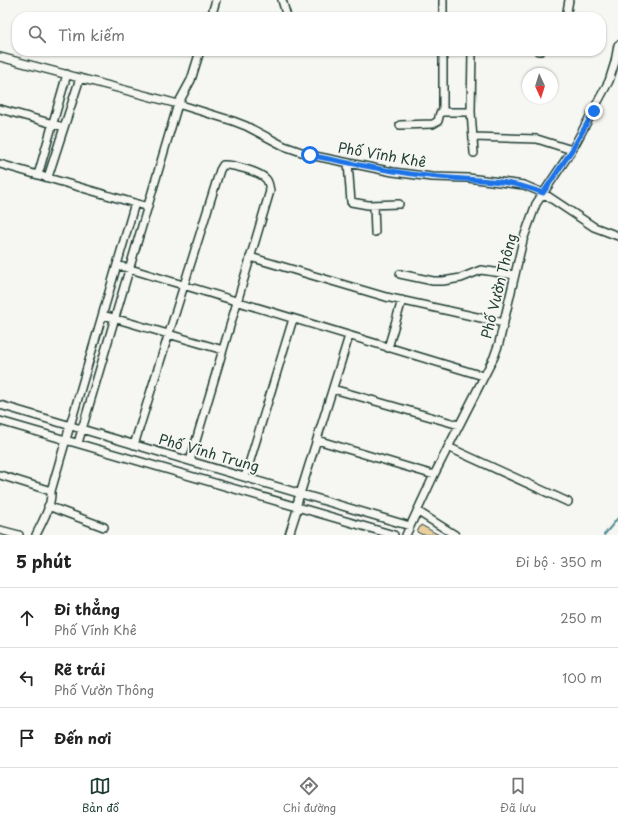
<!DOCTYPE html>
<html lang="vi">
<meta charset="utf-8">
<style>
:root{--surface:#fff;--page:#f6f6f6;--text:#222;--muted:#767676;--line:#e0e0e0;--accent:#1f3d34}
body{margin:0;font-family:"Playpen Sans",sans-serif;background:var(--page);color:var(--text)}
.compass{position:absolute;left:522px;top:68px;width:36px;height:36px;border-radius:50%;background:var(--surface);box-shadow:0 1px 3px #0004;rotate:176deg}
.stop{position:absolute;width:12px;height:12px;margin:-9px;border:3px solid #1a73e8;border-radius:50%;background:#fff}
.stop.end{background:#1a73e8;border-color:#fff;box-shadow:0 1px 4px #0008}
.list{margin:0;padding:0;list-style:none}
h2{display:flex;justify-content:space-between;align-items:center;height:52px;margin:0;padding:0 16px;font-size:17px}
h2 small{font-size:13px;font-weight:400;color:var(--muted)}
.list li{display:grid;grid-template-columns:26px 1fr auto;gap:12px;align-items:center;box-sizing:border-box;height:60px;padding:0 16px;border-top:1px solid var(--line)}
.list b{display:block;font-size:15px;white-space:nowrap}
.list p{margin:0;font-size:13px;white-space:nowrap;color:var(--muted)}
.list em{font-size:13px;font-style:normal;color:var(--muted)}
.icon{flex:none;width:22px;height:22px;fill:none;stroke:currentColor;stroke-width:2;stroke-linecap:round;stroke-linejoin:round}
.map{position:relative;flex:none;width:618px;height:535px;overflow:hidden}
.search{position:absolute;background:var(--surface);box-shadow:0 1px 3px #0004;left:12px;right:12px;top:12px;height:44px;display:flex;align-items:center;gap:10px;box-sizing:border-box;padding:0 14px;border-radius:16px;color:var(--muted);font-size:15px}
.sheet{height:232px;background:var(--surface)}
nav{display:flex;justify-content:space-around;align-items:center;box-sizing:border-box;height:56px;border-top:1px solid var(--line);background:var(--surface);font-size:11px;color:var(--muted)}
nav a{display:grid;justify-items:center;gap:2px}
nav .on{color:var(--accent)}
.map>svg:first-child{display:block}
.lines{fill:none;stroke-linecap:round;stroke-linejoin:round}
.stream{stroke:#558f96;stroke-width:2}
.building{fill:#eace9e;stroke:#1f3d34}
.minor-casing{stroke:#1f3d34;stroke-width:10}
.minor{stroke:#f6f6f2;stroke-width:7}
.route{stroke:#1a73e8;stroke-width:5}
.labels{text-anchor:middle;stroke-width:3.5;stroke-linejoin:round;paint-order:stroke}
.street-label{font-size:14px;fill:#1f3d34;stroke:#f6f6f2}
</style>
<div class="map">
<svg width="618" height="535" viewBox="0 0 618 535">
<rect width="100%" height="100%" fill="#f6f6f2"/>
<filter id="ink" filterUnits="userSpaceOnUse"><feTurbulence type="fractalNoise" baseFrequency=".025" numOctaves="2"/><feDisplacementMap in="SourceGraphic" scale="8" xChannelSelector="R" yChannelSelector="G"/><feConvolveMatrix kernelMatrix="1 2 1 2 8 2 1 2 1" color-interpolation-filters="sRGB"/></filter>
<g filter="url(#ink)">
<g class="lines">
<path class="stream" d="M 604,535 L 618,518"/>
</g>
<path class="building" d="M 421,525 L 439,535 L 423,535 L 417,532 Z"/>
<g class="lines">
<defs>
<path id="minor" d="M 282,0 L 287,17
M 211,17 L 216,0
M 443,17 L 443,0
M 566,17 L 569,0
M 443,51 L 443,112
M 472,51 L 471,112 L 474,153
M 538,51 L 541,51
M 0,57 L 178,104 L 233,121 L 246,126 L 284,146 L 310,155 L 393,172 L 432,177 L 468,178 L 524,185 L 543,193 L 594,227 L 618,236
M 0,109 L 64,127
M 400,125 L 433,124 L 438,121 L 440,113 L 443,112 L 471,112
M 473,137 L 537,139 L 572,150
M 348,163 L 351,202 L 368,205 L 399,204
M 0,164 L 148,207
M 38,175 L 67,74
M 48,177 L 80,78
M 374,205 L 375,232
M 250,257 L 386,297 L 504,323
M 117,265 L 483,376
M 400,274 L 433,281 L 443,281 L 461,278 L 481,270 L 515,275
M 103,315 L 223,350
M 388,348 L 402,300
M 333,389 L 459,425
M 0,405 L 410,526
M 0,421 L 394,535
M 317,440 L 434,475
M 78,443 L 178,104 L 191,80 L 200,51
M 134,445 L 220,170 L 223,165 C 232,164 260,172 266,179 C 269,182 269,186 270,191 L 190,461
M 448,447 L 568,502
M 0,475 L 51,491 C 52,506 42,522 36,535
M 245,477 L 293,319
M 51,491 L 135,203
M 48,506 L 104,527
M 296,507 L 349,336
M 417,511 L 455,535
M 0,530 L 19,535
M 289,535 L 298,507
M 406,535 L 434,475 L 494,357 L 499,343 L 523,240 L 536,204 L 572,150 L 609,81 L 615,62 L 618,45"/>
</defs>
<use href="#minor" class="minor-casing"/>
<use href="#minor" class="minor"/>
</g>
</g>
<g class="lines" filter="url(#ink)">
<path class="route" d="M 310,155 C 350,163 389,172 429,176 C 469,181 504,177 543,193 L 572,150 L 594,111"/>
</g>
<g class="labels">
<g class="street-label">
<text transform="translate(382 155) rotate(10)" y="5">Phố Vĩnh Khê</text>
<text transform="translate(499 286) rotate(-76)" y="5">Phố Vườn Thông</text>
<text transform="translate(209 453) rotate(16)" y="5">Phố Vĩnh Trung</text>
</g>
</g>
</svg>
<svg class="compass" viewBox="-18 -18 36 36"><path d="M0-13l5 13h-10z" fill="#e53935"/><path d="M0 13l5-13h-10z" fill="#767676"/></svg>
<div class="stop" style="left:310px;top:155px"></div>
<div class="stop end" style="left:594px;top:111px"></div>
<div class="search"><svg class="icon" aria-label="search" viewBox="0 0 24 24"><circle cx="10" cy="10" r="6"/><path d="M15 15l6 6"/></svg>Tìm kiếm</div>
</div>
<section class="sheet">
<h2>5 phút<small>Đi bộ · 350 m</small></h2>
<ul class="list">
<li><svg class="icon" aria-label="ahead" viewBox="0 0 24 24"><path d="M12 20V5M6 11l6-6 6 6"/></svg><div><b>Đi thẳng</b><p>Phố Vĩnh Khê</p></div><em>250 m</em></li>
<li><svg class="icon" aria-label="left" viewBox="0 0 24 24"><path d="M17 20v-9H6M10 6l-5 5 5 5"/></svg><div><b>Rẽ trái</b><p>Phố Vườn Thông</p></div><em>100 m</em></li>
<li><svg class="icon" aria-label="arrive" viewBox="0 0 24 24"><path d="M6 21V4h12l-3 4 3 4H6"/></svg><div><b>Đến nơi</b></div></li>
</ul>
</section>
<nav>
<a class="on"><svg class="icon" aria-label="map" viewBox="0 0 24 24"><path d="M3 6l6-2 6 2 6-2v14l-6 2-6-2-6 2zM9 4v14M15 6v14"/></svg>Bản đồ</a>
<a><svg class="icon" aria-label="directions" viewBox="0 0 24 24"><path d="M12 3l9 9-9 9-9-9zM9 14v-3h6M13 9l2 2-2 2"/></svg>Chỉ đường</a>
<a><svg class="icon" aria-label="saved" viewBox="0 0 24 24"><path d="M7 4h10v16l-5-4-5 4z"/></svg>Đã lưu</a>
</nav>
